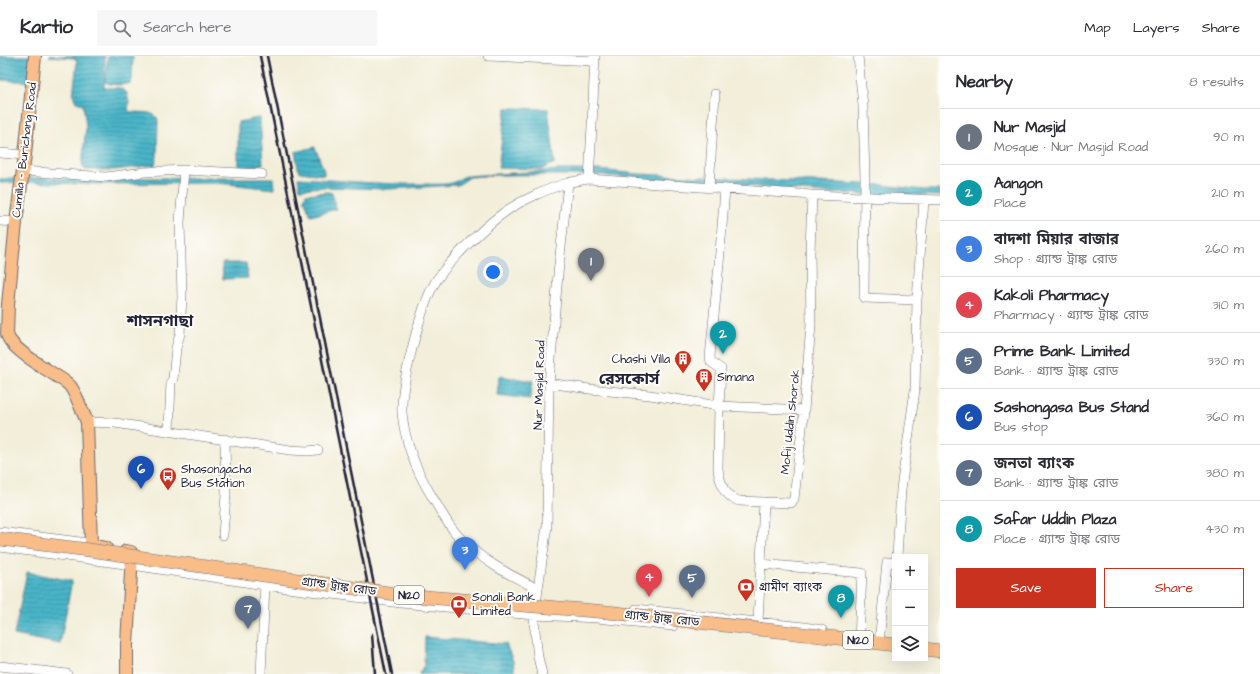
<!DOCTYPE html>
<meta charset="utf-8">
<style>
:root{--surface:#fff;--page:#f7f7f7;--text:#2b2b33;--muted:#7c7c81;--line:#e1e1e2;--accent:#c8321e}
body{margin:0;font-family:"Architects Daughter","Noto Sans Bengali",sans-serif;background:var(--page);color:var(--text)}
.controls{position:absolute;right:12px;bottom:12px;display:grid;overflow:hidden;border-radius:0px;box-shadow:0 4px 16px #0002}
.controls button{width:36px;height:36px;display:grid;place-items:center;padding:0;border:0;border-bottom:1px solid var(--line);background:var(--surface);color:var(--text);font:20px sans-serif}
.you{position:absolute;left:493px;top:216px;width:14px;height:14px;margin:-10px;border:3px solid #fff;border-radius:50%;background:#1a73e8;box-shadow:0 0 0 6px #1a73e833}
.badge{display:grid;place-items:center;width:26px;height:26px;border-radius:50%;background:var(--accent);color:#fff;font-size:13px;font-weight:700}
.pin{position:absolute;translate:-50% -33px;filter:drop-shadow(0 1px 2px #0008)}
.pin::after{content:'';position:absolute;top:21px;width:14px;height:12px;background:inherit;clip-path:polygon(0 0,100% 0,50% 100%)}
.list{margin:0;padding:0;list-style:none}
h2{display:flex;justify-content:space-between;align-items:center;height:52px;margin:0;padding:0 16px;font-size:17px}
h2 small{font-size:13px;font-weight:400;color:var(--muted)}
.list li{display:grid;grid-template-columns:26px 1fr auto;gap:12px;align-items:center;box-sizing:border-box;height:56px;padding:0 16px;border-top:1px solid var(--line)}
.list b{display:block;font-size:15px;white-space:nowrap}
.list p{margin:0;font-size:13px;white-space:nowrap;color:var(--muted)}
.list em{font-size:13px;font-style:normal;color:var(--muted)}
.actions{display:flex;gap:8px;padding:12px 16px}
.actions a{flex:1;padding:9px 0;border:1px solid var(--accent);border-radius:0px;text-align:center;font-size:14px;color:var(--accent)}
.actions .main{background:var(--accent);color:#fff}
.icon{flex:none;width:22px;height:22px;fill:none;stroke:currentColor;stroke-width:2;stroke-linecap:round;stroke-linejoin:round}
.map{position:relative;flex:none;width:940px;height:618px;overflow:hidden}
header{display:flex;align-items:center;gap:24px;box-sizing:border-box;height:56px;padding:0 20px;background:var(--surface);border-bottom:1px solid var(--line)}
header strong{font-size:19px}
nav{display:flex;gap:22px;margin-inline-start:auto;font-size:14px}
.search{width:280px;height:36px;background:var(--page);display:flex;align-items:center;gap:10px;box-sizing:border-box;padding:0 14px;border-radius:0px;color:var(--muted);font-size:15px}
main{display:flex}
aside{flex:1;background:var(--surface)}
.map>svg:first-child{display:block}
.water{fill:url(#water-rules);stroke:#366c82}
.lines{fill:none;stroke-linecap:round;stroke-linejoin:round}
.minor-casing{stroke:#6b6972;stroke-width:10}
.major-casing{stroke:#6b6972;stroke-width:14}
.highway-casing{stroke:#6b6972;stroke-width:14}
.minor{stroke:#fff;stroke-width:9}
.major{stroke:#f8bd89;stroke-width:12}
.highway{stroke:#f8bd89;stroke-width:13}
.rail{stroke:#22223b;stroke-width:2.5}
.highway-bridge-casing{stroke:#6b6972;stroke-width:14;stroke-linecap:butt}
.highway-bridge{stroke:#f8bd89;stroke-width:13}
.labels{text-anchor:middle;stroke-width:4;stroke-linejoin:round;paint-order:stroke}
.shield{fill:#fdfcf7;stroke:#646373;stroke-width:1}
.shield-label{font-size:11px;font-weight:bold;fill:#22223b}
.street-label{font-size:12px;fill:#22223b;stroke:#fdfcf7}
.poi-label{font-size:12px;fill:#22223b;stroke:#fdfcf7;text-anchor:start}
.district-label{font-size:16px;font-weight:bold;fill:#22223b;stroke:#fdfcf7}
</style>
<header>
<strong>Kartio</strong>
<div class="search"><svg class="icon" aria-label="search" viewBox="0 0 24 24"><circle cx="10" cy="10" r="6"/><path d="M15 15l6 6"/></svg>Search here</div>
<nav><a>Map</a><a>Layers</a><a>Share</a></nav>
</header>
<main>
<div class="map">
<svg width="940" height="618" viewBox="0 0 940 618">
<defs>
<pattern id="water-rules" width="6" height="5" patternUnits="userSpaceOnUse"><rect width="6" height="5" fill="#4ab5c8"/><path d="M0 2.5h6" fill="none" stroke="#3d93a4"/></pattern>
</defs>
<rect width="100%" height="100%" fill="#fdfcf7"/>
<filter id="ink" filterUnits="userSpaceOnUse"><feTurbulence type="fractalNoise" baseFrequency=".025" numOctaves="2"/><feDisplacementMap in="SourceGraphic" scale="8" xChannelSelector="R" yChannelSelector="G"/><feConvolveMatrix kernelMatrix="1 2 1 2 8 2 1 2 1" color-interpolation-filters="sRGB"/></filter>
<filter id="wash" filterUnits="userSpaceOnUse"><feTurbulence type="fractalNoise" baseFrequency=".012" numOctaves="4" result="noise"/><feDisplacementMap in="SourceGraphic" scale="16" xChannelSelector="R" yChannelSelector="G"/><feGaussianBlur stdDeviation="0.9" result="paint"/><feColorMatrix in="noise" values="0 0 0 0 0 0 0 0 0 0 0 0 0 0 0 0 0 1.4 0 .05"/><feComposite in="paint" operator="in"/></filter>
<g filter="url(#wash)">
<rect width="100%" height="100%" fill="#f2eed9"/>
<path class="water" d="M 0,0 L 30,0 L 29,26 L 0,24 Z
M 49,0 L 105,0 L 104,32 L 120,32 L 127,37 L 129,47 L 128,55 C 137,58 152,53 158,63 L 157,101 L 155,109 L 114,114 L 85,114 L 82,109 L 86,70 L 83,48 L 76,46 L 73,39 L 77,5 L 74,2 Z
M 108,0 L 133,0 L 132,24 L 131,27 C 123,29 112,30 105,26 Z
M 506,52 L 548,53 L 555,107 L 542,113 L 498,112 Z
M 258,62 L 260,62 L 263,108 L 241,114 L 238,113 L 238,66 Z
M 315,91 L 324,115 L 324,119 L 300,116 L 298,112 L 295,96 Z
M 558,114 L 600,114 L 638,118 L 884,129 L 923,134 L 940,134 L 940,140 L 825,137 L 737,129 L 664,125 L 598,119 L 497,119 L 470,121 L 458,129 L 388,133 L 323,131 L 300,133 L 298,122 C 340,124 381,129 422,128 C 431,128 443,129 452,127 C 457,125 460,122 466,120 Z
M 12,122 L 43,122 L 99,124 L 142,122 L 273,122 L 274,133 L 218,127 L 81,128 L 28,126 L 0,127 L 0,123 Z
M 328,136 L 332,137 L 336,153 L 311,160 L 304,143 L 306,138 Z
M 222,207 L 246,207 L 248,222 L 223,223 Z
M 499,320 L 533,325 L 530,343 L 497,339 Z
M 27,516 L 72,525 L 60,588 L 14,579 Z
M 425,581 L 506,588 L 513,605 L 515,618 L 419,618 L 424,609 Z"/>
</g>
<g filter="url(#ink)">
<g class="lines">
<defs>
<path id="minor" d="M 488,0 L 595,5
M 858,0 L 863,50 L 865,123 L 864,242 L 917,244
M 0,97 L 25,99
M 23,115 L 106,121 L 145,116 L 184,114 L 262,118
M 589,123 L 592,70 L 595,0
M 709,132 L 715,38
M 725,133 L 719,208 L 710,301 L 711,306 L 721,313 L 721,316 L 719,350 L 718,413 L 719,420 L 724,434 L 732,442 L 739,445 L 764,446
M 0,165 L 16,166
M 549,327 L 589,333 L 650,339 L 719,350 L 804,354
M 87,366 L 115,367 L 290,394 L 307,395 L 318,394
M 169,375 L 171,326 L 173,323 L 176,292 L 180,278 L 182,240 L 180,166 L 184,114
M 0,476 L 96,488
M 223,479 L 226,439 L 225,383
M 0,491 L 132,509 L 265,529 L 401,547 L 535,559 L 597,562 L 673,570
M 897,501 L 901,433 L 915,334 L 917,244 L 924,144
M 761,508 L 862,517 L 859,585
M 538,533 L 547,470 L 549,327 L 558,218 L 568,127
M 636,553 L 804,571 L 822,574
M 758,566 L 764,446 L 791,447 L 794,443 L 804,354 L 811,269 L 810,196 L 812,139
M 879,587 L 887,506 L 895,507
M 0,610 L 67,618
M 261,618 L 265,529
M 542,618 L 538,601 L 534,566 L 538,533 C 508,518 484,506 460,482 C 448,470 440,454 431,439 C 416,414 405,387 402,357 C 401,338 406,319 410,301 C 415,280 423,250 432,232 C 440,216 452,205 464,192 C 477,179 490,166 505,156 C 518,146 551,131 568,127 C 574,125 582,124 589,123 L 812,139 L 940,144"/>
<path id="major" d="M 35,0 L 25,99 L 16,166 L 8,249 L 7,278 C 10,294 52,316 67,327 L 71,331 L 76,340 L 87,366 L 91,488 L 93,490 L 106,492
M 126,495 L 131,496 L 132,498 L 127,588 L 127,618"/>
<path id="highway" d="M 821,580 L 895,589
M 925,593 L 940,595"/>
</defs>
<use href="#minor" class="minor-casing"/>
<use href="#major" class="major-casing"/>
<use href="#highway" class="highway-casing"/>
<use href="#minor" class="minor"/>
<use href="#major" class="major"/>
<use href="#highway" class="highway"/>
<path class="rail" d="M 260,0 L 386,618
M 267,0 L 392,618
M 372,578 L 375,618"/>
<defs>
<path id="highway-bridge" d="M 0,483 L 89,494 L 402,539 L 607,556 L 821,580"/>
</defs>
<use href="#highway-bridge" class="highway-bridge-casing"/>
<use href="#highway-bridge" class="highway-bridge"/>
</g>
</g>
<defs>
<symbol id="building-pin" viewBox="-11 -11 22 30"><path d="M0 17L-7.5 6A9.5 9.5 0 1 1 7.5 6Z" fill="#c8321e" stroke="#fdfcf7"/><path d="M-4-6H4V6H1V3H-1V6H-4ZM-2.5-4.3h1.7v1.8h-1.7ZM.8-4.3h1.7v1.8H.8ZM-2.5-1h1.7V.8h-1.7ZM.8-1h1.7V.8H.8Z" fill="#fff"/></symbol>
<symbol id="bus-pin" viewBox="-11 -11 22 30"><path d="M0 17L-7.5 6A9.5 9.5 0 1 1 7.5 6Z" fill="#c8321e" stroke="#fdfcf7"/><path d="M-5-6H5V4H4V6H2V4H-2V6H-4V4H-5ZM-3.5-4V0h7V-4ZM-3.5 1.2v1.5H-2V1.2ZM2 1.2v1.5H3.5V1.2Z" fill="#fff"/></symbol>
<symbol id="bank-pin" viewBox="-11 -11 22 30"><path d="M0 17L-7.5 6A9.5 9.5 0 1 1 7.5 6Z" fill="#c8321e" stroke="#fdfcf7"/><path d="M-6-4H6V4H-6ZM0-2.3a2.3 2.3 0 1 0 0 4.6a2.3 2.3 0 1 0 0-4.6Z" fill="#fff"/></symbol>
</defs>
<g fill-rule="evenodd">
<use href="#building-pin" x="673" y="293" width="20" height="27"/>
<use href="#building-pin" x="694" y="311" width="20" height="27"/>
<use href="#bus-pin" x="158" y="410" width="20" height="27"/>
<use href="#bank-pin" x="736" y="521" width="20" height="27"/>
<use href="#bank-pin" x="449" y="538" width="20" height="27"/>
</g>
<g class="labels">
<g class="shield">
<rect x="394" y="530" width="30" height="18" rx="3"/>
<rect x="843" y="575" width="30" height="18" rx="3"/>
</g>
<g class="shield-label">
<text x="409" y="543">N120</text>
<text x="858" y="588">N120</text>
</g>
<g class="street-label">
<text transform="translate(24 94) rotate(-83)" y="4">Cumilla - Burichang Road</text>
<text transform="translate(539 329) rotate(-88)" y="4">Nur Masjid Road</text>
<text transform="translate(790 366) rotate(-84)" y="4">Mofij Uddin Shorok</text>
<text transform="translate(339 530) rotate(8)" y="4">গ্র্যান্ড ট্রাঙ্ক রোড</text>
<text transform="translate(662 562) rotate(6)" y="4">গ্র্যান্ড ট্রাঙ্ক রোড</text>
</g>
<g class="poi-label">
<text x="670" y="307" text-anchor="end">Chashi Villa</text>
<text x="717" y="325">Simana</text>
<text x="181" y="417">Shasongacha<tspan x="181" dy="14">Bus Station</tspan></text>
<text x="759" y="535">গ্রামীণ ব্যাংক</text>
<text x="472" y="545">Sonali Bank<tspan x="472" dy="14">Limited</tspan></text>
</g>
<g class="district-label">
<text x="160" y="270">শাসনগাছা</text>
<text x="629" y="328">রেসকোর্স</text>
</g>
</g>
</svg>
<div class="controls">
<button>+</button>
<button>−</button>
<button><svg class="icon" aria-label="layers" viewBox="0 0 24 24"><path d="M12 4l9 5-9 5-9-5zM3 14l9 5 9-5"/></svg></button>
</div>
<div class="you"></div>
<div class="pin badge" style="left:591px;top:225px;background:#6b7280">1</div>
<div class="pin badge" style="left:723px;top:298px;background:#0f9aa8">2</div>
<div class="pin badge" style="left:465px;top:514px;background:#3f7fe0">3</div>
<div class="pin badge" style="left:649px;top:541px;background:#e0444e">4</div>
<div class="pin badge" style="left:692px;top:542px;background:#5c6f8a">5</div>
<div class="pin badge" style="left:141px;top:433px;background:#1a4fb4">6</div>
<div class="pin badge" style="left:248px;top:573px;background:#5c6f8a">7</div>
<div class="pin badge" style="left:841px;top:562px;background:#0f9aa8">8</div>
</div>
<aside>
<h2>Nearby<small>8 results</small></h2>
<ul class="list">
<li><span class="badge" style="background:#6b7280">1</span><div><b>Nur Masjid</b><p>Mosque · Nur Masjid Road</p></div><em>90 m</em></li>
<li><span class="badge" style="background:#0f9aa8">2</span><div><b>Aangon</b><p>Place</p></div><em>210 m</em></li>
<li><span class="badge" style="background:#3f7fe0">3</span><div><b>বাদশা মিয়ার বাজার</b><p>Shop · গ্র্যান্ড ট্রাঙ্ক রোড</p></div><em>260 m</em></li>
<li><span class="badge" style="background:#e0444e">4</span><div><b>Kakoli Pharmacy</b><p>Pharmacy · গ্র্যান্ড ট্রাঙ্ক রোড</p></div><em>310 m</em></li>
<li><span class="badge" style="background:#5c6f8a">5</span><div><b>Prime Bank Limited</b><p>Bank · গ্র্যান্ড ট্রাঙ্ক রোড</p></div><em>330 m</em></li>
<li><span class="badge" style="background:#1a4fb4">6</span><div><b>Sashongasa Bus Stand</b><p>Bus stop</p></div><em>360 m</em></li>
<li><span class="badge" style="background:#5c6f8a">7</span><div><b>জনতা ব্যাংক</b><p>Bank · গ্র্যান্ড ট্রাঙ্ক রোড</p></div><em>380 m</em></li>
<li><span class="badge" style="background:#0f9aa8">8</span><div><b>Safar Uddin Plaza</b><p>Place · গ্র্যান্ড ট্রাঙ্ক রোড</p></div><em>430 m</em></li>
</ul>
<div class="actions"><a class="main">Save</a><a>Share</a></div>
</aside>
</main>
